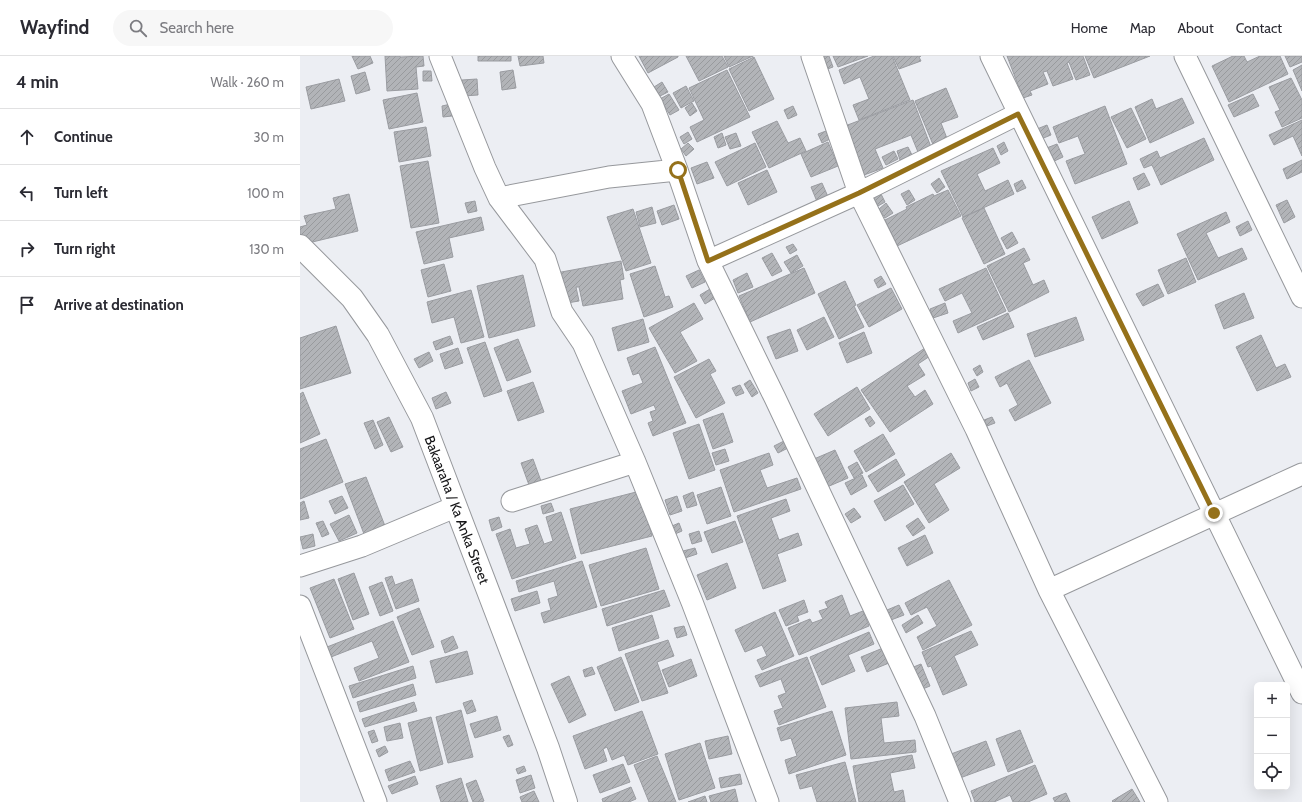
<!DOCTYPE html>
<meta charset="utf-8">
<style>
:root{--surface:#fff;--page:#f7f7f7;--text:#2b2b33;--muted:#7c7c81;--line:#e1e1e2}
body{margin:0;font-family:Cabin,sans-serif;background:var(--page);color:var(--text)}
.controls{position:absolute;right:12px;bottom:12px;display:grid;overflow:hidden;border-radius:6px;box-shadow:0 4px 16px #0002}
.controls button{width:36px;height:36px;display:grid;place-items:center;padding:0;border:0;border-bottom:1px solid var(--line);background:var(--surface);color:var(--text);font:20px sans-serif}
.stop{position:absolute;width:12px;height:12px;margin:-9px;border:3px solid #95711a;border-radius:50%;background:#fff}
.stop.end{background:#95711a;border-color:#fff;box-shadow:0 1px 4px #0008}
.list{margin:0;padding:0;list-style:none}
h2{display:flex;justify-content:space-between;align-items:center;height:52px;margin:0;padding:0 16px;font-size:17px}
h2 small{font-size:13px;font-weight:400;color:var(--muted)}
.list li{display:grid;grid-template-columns:26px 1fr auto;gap:12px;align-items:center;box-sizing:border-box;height:56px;padding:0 16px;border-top:1px solid var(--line)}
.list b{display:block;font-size:15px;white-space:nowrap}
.list em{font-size:13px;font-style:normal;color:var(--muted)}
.icon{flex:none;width:22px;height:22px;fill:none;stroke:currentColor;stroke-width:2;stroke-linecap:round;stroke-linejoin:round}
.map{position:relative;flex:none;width:1002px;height:746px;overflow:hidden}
header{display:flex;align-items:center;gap:24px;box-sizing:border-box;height:56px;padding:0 20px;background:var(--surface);border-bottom:1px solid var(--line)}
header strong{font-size:19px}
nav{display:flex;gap:22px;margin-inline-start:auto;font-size:14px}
.search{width:280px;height:36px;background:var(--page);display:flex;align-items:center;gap:10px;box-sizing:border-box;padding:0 14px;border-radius:22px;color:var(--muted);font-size:15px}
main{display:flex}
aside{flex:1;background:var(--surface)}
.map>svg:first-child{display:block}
.building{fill:url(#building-hatch);stroke:#9a9ca1}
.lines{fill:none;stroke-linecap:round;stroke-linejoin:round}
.minor-casing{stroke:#96989c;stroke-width:23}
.tertiary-casing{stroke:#96989c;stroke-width:24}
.minor{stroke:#fff;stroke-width:21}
.tertiary{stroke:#fff;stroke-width:22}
.route{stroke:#95711a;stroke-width:5}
.labels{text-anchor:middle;stroke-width:4;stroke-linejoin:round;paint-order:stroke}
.street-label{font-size:14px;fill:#141416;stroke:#fff}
</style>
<header>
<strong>Wayfind</strong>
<div class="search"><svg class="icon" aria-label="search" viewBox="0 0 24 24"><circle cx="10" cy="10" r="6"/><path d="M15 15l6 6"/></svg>Search here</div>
<nav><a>Home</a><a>Map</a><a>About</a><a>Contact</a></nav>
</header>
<main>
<aside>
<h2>4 min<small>Walk · 260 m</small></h2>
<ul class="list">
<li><svg class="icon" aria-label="ahead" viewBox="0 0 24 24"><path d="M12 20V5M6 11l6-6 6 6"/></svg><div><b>Continue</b></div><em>30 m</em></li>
<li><svg class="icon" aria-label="left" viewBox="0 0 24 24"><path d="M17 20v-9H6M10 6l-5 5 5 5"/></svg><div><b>Turn left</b></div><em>100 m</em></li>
<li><svg class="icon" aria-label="right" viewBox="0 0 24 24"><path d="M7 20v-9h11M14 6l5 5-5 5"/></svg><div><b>Turn right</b></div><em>130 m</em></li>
<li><svg class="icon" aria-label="arrive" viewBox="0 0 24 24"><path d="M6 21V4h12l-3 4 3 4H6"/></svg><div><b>Arrive at destination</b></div></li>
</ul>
</aside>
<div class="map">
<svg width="1002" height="746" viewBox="0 0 1002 746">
<defs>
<pattern id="building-hatch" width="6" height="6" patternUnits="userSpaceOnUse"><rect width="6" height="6" fill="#b2b4b8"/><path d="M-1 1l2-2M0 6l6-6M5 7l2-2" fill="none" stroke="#989a9d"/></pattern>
</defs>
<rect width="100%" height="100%" fill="#eceef3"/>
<path class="building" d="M 52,0 L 70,0 L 73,7 L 58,13 Z
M 85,0 L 100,0 L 100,1 L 123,0 L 124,10 L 116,11 L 118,33 L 87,35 Z
M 178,0 L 211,0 L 211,5 L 178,5 Z
M 218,0 L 243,0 L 244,7 L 220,10 Z
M 339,0 L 378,0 L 378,1 L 348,17 Z
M 386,0 L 422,0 L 428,11 L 399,25 Z
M 424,0 L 453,0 L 429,11 Z
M 525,0 L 529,0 L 533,11 L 522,15 L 517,3 Z
M 533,0 L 568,0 L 538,11 Z
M 574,0 L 592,0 L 610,44 L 559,64 L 553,49 L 569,43 L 560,21 L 544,28 L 539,14 Z
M 593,0 L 621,0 L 619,1 L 621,5 L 599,13 Z
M 707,0 L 783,0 L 790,19 L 776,24 L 769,6 L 767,7 L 773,23 L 753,30 L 747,15 L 743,16 L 748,28 L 730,35 L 732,39 L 723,42 Z
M 785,0 L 850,0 L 794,22 Z
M 933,0 L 944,0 L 947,6 L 960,0 L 980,0 L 988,18 L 929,46 L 912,10 Z
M 985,0 L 1002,0 L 1002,6 L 990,11 Z
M 454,1 L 474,43 L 449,55 L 429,13 Z
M 1002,9 L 1002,35 L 993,14 Z
M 213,14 L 216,32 L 202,34 L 200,16 Z
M 427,14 L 450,61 L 397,86 L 390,71 L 404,64 L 389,32 Z
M 123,15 L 131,15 L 132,25 L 123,25 Z
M 65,16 L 70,34 L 56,38 L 51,20 Z
M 991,22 L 1002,44 L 1002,62 L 982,71 L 975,56 L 980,54 L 969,31 Z
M 39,23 L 45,45 L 11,53 L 6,31 Z
M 177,23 L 178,39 L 163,40 L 162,24 Z
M 362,26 L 368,36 L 360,40 L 354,31 Z
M 386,30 L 394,45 L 381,52 L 373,37 Z
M 646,32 L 658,61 L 641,67 L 648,85 L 634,91 L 615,45 Z
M 117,37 L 123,66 L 89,73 L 83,44 Z
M 369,38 L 379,54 L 370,59 L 360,43 Z
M 953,38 L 959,50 L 934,61 L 928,49 Z
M 882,42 L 894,67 L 850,87 L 835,51 L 852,43 L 856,53 Z
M 613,44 L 631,91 L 618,96 L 611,79 L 575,93 L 583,112 L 564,119 L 545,70 Z
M 392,47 L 397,55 L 390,60 L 385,52 Z
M 151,48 L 152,60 L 143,61 L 142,50 Z
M 493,50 L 497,59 L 488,63 L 484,54 Z
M 805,50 L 827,108 L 775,128 L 766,105 L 785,98 L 778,80 L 759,87 L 753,71 Z
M 831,52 L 846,83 L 827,92 L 811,61 Z
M 1002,64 L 1002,100 L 993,80 L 974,89 L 969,79 Z
M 477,65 L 488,87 L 500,82 L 506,95 L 469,112 L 452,76 Z
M 747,69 L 751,79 L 741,83 L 737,73 Z
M 126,71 L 131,100 L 99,106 L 94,76 Z
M 526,75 L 530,83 L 522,87 L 518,78 Z
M 388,76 L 392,83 L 384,88 L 380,81 Z
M 422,77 L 426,89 L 418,92 L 414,81 Z
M 436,77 L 441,90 L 430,93 L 425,81 Z
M 904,82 L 914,104 L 861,129 L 852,109 L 844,112 L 840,103 L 857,95 L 860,102 Z
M 528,86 L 538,110 L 511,121 L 501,98 Z
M 704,86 L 708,95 L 701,99 L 697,90 Z
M 388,87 L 394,93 L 386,100 L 381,93 Z
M 455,87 L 466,111 L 427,130 L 415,106 Z
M 757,88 L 763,101 L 750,107 L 744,93 Z
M 608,91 L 612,99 L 600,104 L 597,95 Z
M 693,92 L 700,107 L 677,118 L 685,135 L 708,124 L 714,138 L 663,161 L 641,115 Z
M 594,95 L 598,103 L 586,109 L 582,101 Z
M 1002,104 L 1002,116 L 987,123 L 983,113 Z
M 128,105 L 139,167 L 111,172 L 100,110 Z
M 407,106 L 414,122 L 397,128 L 391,112 Z
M 467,114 L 477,136 L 448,149 L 438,127 Z
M 844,117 L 850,129 L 838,134 L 833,122 Z
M 639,122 L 645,131 L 637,137 L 631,128 Z
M 722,124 L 726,132 L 717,136 L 714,128 Z
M 522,127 L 529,143 L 518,148 L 511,131 Z
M 609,134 L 615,144 L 607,149 L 601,138 Z
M 648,134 L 661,160 L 597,190 L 585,164 L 607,153 L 606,151 L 633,138 L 634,140 Z
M 49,138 L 58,175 L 0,189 L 0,171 L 7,169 L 4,160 L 36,153 L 33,142 Z
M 581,138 L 585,146 L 578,150 L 574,142 Z
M 987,144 L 995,161 L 984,167 L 976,149 Z
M 175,145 L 177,155 L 168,157 L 165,147 Z
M 829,145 L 838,167 L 802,183 L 792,161 Z
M 586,147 L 593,157 L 585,162 L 579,153 Z
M 374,149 L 379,163 L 362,169 L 357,155 Z
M 352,151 L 356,167 L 340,171 L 336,156 Z
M 684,152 L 705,198 L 684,208 L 662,162 Z
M 333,153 L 351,207 L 326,215 L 307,161 Z
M 926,156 L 930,166 L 906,177 L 918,202 L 942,192 L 947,203 L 898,224 L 877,178 Z
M 181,161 L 184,174 L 149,182 L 153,201 L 124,208 L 116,176 Z
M 948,165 L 952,174 L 940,180 L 936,171 Z
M 712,176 L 718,187 L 707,193 L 701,182 Z
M 493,188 L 497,194 L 490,198 L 486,191 Z
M 724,192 L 730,204 L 723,207 L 733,229 L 744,224 L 749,236 L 709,256 L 687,210 Z
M 472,197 L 482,215 L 472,220 L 462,202 Z
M 497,199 L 503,210 L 491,217 L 484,206 Z
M 886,202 L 896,226 L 868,238 L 858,214 Z
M 321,205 L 324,223 L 320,224 L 323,243 L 283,250 L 279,231 L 276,231 L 279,245 L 261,248 L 256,217 Z
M 144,208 L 151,235 L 128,241 L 121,214 Z
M 355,210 L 365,241 L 369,240 L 373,251 L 344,261 L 330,218 Z
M 504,212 L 515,237 L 450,266 L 439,240 Z
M 686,212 L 706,255 L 658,277 L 653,265 L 672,257 L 662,237 L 645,245 L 639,233 Z
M 399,214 L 405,226 L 392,232 L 386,220 Z
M 447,217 L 453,231 L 438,237 L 433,224 Z
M 223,219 L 235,270 L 189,282 L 177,230 Z
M 581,220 L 586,228 L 578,232 L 574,224 Z
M 545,225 L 556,249 L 554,250 L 564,271 L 539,283 L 518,238 Z
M 858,228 L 864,240 L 843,250 L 836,238 Z
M 591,232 L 602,253 L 569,271 L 557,249 Z
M 410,233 L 415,242 L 405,248 L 400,239 Z
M 171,234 L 184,281 L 161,287 L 154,261 L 132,267 L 127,246 Z
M 944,237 L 954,262 L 924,273 L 915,249 Z
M 394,247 L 403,263 L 380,276 L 397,305 L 375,317 L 349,272 Z
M 645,247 L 648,257 L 633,262 L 630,253 Z
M 708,257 L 714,271 L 683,284 L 677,271 Z
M 524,261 L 534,281 L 507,294 L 497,274 Z
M 776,261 L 784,284 L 735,301 L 727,278 Z
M 343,263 L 349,286 L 318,295 L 312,272 Z
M 36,270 L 51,317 L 0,333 L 0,282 Z
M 490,273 L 498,295 L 476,303 L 467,281 Z
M 564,276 L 572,297 L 547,307 L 539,287 Z
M 961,279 L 976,312 L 985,308 L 991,321 L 957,335 L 936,291 Z
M 150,280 L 153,288 L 136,294 L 133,286 Z
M 218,283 L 231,316 L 207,325 L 194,292 Z
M 185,286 L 202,335 L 184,341 L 167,292 Z
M 355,291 L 386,367 L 353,380 L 348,367 L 353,365 L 350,356 L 356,354 L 354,349 L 331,358 L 322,335 L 343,327 L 339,317 L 333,319 L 327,302 Z
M 158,292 L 163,307 L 145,313 L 140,298 Z
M 625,292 L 630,300 L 618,308 L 625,319 L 607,330 L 615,341 L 625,334 L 633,348 L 590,376 L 561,334 Z
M 129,296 L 133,305 L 119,312 L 114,303 Z
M 409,303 L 416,315 L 410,318 L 425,347 L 396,362 L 374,321 Z
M 729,304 L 751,347 L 715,365 L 709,354 L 718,349 L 707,327 L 700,331 L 695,321 Z
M 680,309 L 683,316 L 677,320 L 673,313 Z
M 675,323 L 679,331 L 671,335 L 668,327 Z
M 450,324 L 458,337 L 452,341 L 444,328 Z
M 233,326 L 244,356 L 218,365 L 207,335 Z
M 440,329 L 444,337 L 436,340 L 432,332 Z
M 557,331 L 570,353 L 528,380 L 514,358 Z
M 3,336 L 20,378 L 0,387 L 0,338 Z
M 146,336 L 151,347 L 136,353 L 132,342 Z
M 423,357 L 433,386 L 413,393 L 403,364 Z
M 570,360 L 575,367 L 570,371 L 565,363 Z
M 89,361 L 103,391 L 91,396 L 77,366 Z
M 692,361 L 695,367 L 687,370 L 684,364 Z
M 73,364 L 83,389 L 75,393 L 64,367 Z
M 399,368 L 415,414 L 389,423 L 373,377 Z
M 583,378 L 595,398 L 566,416 L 554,395 Z
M 26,383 L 43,426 L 0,443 L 0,393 Z
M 486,384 L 490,391 L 478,397 L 474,390 Z
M 425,393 L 429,405 L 416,409 L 412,397 Z
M 535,394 L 548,422 L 527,431 L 514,403 Z
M 469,397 L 473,409 L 460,414 L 467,432 L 497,422 L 501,433 L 434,456 L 420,414 Z
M 651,397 L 660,412 L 634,428 L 649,454 L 629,467 L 604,426 Z
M 233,403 L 241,425 L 229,429 L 221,407 Z
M 596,403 L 605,419 L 578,436 L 568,420 Z
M 557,406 L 563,417 L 554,422 L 548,411 Z
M 562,419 L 567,430 L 551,439 L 545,427 Z
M 66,421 L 85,470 L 64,478 L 45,428 Z
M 603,429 L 614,448 L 585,465 L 574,445 Z
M 421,431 L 431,460 L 407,468 L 397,439 Z
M 340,435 L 352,480 L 281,498 L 270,453 Z
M 393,436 L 397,449 L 387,452 L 383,440 Z
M 42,440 L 48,452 L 35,458 L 29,445 Z
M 377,440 L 382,455 L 370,459 L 365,444 Z
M 486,443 L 490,455 L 471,462 L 479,484 L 498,477 L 502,489 L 477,498 L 486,525 L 463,533 L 437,460 Z
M 4,445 L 9,462 L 0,464 L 0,447 Z
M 251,447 L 254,455 L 243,458 L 241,450 Z
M 554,452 L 561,461 L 551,467 L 545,458 Z
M 261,456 L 276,502 L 212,523 L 196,478 L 210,473 L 216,492 L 230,488 L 225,473 L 237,469 L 244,488 L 253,485 L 246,461 Z
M 49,459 L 57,477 L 39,485 L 30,468 Z
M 199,461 L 202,471 L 192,475 L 189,464 Z
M 618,462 L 625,472 L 613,480 L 606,470 Z
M 23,465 L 29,478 L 22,481 L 16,467 Z
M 435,465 L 443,486 L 412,497 L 404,476 Z
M 379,467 L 382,475 L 375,478 L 372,470 Z
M 399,475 L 402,485 L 392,488 L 389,478 Z
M 13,478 L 15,490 L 3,493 L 0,481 Z
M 625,479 L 633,497 L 607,510 L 598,492 Z
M 346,492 L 359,533 L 301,550 L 289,509 Z
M 395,492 L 397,498 L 385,502 L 383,495 Z
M 282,505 L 297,551 L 244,567 L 241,557 L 251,554 L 248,543 L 258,540 L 254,525 L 219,536 L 216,525 Z
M 427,507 L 436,532 L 407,544 L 397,519 Z
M 54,517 L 69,558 L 53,564 L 38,523 Z
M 92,520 L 95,529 L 112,523 L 119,545 L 96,553 L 85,522 Z
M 34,523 L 54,573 L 30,582 L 10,532 Z
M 649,524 L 672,569 L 623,594 L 617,581 L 637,570 L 627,551 L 611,559 L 605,547 Z
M 82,526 L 93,555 L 80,560 L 69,531 Z
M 364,534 L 370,550 L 307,570 L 302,553 Z
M 237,535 L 240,547 L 215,555 L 211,543 Z
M 542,539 L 550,560 L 563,555 L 569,570 L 499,599 L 488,572 L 510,563 L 512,567 L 523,563 L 519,555 L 528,552 L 525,546 Z
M 504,544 L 508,556 L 497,560 L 499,565 L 486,570 L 479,554 Z
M 599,549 L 604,559 L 591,564 L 587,554 Z
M 119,552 L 134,591 L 112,599 L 97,561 Z
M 475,556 L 494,600 L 462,614 L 457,604 L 467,600 L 462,589 L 445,596 L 435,574 Z
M 352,559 L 359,582 L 319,595 L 312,572 Z
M 618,559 L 623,567 L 606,577 L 602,569 Z
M 93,565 L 109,606 L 59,625 L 54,612 L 79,602 L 72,585 L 31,601 L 27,591 Z
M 384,570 L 387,579 L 377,582 L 374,572 Z
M 671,575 L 678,589 L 654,600 L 667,629 L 643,639 L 631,610 L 628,611 L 622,596 Z
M 569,576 L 574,588 L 548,599 L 555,615 L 522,629 L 510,601 Z
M 153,580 L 158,592 L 145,597 L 141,585 Z
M 368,584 L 374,600 L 357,606 L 368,637 L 342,645 L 325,598 Z
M 583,592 L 589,607 L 567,616 L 561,601 Z
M 167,595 L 173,618 L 136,627 L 130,605 Z
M 321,601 L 339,646 L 315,655 L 297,611 Z
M 507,601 L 526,651 L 479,669 L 474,655 L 483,652 L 478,640 L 486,637 L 481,623 L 460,631 L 455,620 Z
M 391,603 L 397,620 L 369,631 L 362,614 Z
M 621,608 L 630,630 L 620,634 L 611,612 Z
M 113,610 L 116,622 L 53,642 L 49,630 Z
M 292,611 L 295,618 L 285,621 L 283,614 Z
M 269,620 L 286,659 L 269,667 L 251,628 Z
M 113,628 L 116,639 L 60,656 L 57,646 Z
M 172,644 L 176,655 L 167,658 L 163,647 Z
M 114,646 L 117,655 L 65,671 L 62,663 Z
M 597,646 L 599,660 L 581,662 L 584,687 L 615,684 L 616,696 L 551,703 L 545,652 Z
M 161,654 L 173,701 L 148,707 L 136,661 Z
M 342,655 L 358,698 L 328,709 L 324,699 L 312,704 L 307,691 L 303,693 L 307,705 L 285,713 L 273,680 Z
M 532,655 L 546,699 L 489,718 L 485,704 L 497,700 L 491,682 L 481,685 L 477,672 Z
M 197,660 L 201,674 L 175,682 L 170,668 Z
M 131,661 L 143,708 L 120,715 L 108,667 Z
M 100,667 L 103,682 L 87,685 L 84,671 Z
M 74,674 L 78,685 L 72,687 L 68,676 Z
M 720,674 L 733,706 L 708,716 L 696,683 Z
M 209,679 L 213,689 L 208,691 L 203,681 Z
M 428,680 L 432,698 L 409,703 L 405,685 Z
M 686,685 L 695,709 L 660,722 L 651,698 Z
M 400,687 L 415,732 L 379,744 L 365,698 Z
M 85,690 L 88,696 L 79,701 L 76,694 Z
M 612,699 L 615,712 L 590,717 L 594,736 L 603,734 L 605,746 L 559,746 L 553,710 Z
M 357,700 L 376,746 L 349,746 L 334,709 Z
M 110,705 L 115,716 L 89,725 L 85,714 Z
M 545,706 L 556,746 L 517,746 L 512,730 L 500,733 L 496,719 Z
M 323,708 L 330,726 L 300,737 L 293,719 Z
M 735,709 L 747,738 L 728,746 L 713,746 L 710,739 L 694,746 L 675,746 L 671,735 Z
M 224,710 L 226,715 L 218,718 L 216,713 Z
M 440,718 L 442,728 L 421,732 L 419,722 Z
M 231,719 L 235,732 L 220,737 L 216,724 Z
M 115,720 L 118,728 L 92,738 L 88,730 Z
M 161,722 L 168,746 L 141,746 L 136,730 Z
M 176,724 L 184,745 L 181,746 L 173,746 L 166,728 Z
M 331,731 L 336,743 L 329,746 L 303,746 L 302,743 Z
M 435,733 L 438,746 L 411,746 L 409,740 Z
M 832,733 L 840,746 L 813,746 L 812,745 Z
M 234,735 L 239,746 L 222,746 L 220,741 Z
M 766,737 L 770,746 L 755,746 L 753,742 Z
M 405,740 L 407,746 L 388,746 Z"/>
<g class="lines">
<defs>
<path id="minor" d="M 140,0 L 185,112 L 199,142 L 245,203 L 262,256 L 283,287 L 335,406 L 392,546 L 468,746
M 322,0 L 352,48 L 377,114 L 408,205 L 475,342 L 625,660 L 660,746
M 512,0 L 559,137 L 676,373 L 749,534 L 857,746
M 691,0 L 1002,637
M 885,0 L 1002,241
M 199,142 L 309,121 L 377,114
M 408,205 L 559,137 L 718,58
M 212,445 L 335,406
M 0,510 L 62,490 L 155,451
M 749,534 L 1002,418
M 0,550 L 76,746"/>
<g id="tertiary">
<path id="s1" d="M 0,190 L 52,242 L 78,279 L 122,362 L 248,692 L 266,746"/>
</g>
</defs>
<use href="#minor" class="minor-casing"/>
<use href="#tertiary" class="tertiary-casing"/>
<use href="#minor" class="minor"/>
<use href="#tertiary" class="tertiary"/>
</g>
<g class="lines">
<path class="route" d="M 378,114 L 408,205 L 559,137 L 718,58 L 914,457"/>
</g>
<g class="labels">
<g class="street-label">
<text dy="5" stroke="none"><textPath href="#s1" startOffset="311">Bakaaraha / Ka Anka Street</textPath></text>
</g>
</g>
</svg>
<div class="controls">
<button>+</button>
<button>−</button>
<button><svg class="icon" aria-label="locate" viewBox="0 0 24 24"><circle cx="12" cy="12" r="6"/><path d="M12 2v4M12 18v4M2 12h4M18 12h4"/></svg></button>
</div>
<div class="stop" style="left:378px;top:114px"></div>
<div class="stop end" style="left:914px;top:457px"></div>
</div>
</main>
